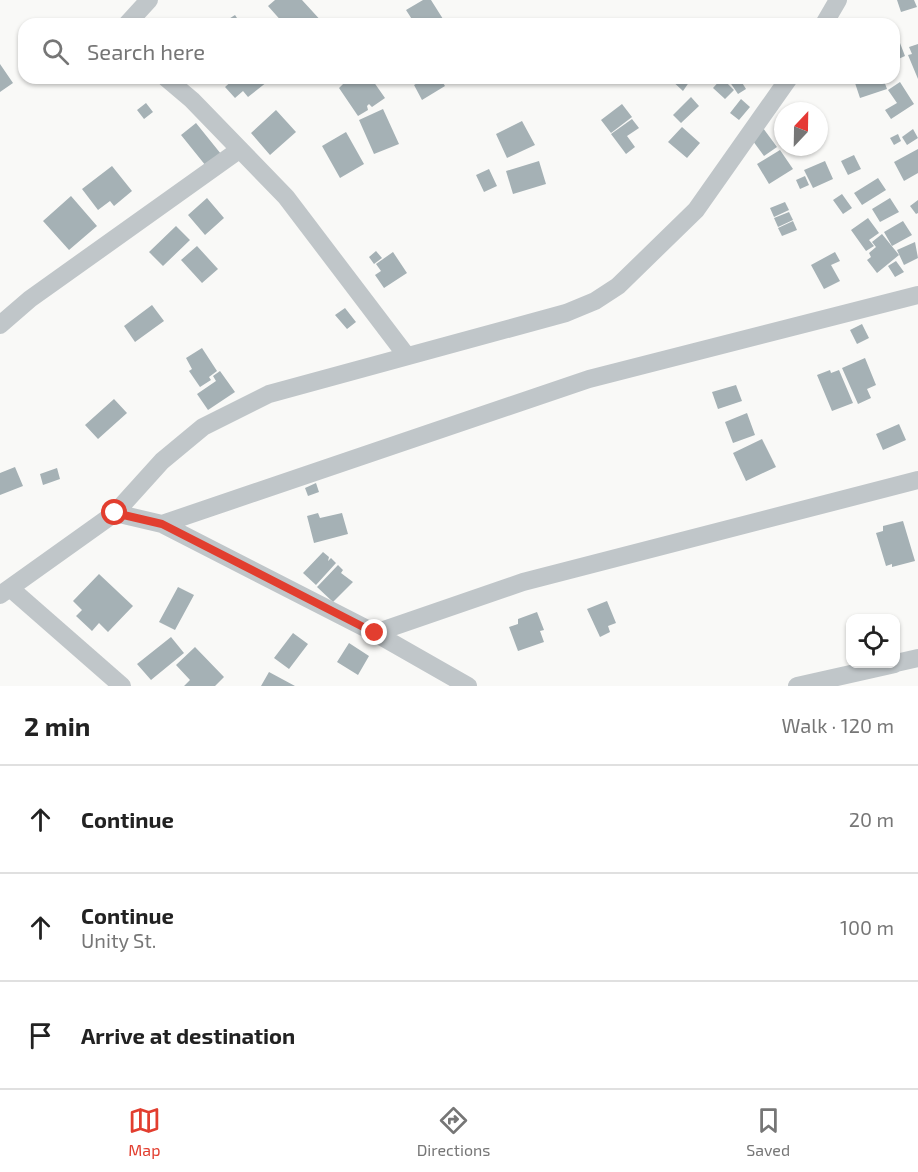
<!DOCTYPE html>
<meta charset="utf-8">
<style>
:root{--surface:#fff;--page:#f6f6f6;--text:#222;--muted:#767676;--line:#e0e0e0;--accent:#e23e2f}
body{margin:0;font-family:"Exo 2",sans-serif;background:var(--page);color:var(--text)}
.controls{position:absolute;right:18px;bottom:18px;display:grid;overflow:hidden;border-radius:12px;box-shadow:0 2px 4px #0004}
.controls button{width:54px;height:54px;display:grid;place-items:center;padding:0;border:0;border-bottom:2px solid var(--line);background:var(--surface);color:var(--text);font:30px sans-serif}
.compass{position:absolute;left:774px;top:102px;width:54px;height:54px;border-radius:50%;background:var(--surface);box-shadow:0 2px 4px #0004;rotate:22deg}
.stop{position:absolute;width:18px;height:18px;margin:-14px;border:4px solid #e23e2f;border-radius:50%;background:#fff}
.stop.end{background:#e23e2f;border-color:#fff;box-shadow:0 2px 6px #0008}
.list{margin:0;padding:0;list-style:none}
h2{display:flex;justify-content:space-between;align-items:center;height:78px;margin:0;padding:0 24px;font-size:26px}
h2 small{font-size:20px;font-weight:400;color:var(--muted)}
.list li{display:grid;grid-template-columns:39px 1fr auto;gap:18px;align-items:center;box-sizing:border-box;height:108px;padding:0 24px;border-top:2px solid var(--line)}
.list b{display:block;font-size:22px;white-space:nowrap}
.list p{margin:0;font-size:20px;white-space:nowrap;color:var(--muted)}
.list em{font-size:20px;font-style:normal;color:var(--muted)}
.icon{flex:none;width:33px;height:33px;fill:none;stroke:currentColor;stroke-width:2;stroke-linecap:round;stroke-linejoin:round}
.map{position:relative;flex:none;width:918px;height:686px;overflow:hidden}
.search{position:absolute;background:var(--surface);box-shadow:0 2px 4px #0004;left:18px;right:18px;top:18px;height:66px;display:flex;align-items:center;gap:15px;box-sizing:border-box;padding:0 21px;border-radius:18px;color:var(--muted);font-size:22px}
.sheet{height:402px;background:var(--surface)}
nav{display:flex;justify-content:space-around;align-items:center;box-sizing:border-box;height:84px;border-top:2px solid var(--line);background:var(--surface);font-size:16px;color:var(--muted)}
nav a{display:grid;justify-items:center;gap:3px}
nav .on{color:var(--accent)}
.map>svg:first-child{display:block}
.building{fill:#a5b1b5}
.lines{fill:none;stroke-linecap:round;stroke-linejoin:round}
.street{stroke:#c0c6c9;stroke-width:18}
.route{stroke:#e23e2f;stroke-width:8}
</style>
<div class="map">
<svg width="918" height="686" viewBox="0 0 918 686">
<rect width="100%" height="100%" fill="#f9f9f7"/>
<path class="building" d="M 275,0 L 302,0 L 324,24 L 284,24 L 268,6 Z
M 423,0 L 431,0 L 443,19 L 435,24 L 415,24 L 406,10 Z
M 897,0 L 914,0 L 917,7 L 901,12 Z
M 235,15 L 241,24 L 226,24 L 224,22 Z
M 900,43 L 905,56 L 894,61 L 894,46 Z
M 918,44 L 918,79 L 908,55 L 912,54 L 909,47 Z
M 0,64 L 13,83 L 0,92 Z
M 235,78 L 264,78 L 267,82 L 248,97 L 243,91 L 235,98 L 225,87 Z
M 349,78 L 371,78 L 385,98 L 372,107 L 369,104 L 367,106 L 368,110 L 358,116 L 339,88 Z
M 426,78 L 440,78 L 445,86 L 422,100 L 414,85 Z
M 669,78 L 692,78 L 683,91 Z
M 722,78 L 734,90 L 725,99 L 713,88 Z
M 727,78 L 746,78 L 741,81 L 746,89 L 738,94 Z
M 869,78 L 883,78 L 887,89 L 860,98 L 855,83 Z
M 900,82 L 914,104 L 891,119 L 885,110 L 897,103 L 888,90 Z
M 691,97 L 699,106 L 681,123 L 673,115 Z
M 741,99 L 750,107 L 739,120 L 730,113 Z
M 146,103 L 153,112 L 144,119 L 137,110 Z
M 622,104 L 632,117 L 611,133 L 601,120 Z
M 383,109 L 399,144 L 374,154 L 359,120 Z
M 276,110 L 296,132 L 270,155 L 251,133 Z
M 632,119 L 639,128 L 627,136 L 635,147 L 626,154 L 611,134 Z
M 522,121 L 535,145 L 507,158 L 496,134 Z
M 196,123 L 221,154 L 206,166 L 181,135 Z
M 682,127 L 700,143 L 687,158 L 668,142 Z
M 763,128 L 777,147 L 764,156 L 750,137 Z
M 913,129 L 918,138 L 907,145 L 902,137 Z
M 346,132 L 364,164 L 340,178 L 322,146 Z
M 898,134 L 901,141 L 894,145 L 890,138 Z
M 918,149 L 918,173 L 904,181 L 894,162 Z
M 780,150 L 793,169 L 769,184 L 757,164 Z
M 854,155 L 861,169 L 848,175 L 841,161 Z
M 539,161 L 546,184 L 513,194 L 506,171 Z
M 825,161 L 833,179 L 813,188 L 804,170 Z
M 112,166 L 132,191 L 114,206 L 110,201 L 98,210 L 82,189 Z
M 489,169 L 497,186 L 484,192 L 476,175 Z
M 805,176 L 809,185 L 800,189 L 796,180 Z
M 878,178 L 886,190 L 862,205 L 854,193 Z
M 842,194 L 852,208 L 843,214 L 833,200 Z
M 71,196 L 97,226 L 69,250 L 43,221 Z
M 207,198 L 224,218 L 205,235 L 188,215 Z
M 890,198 L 899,212 L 880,222 L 872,209 Z
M 918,200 L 918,213 L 916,214 L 910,206 Z
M 785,202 L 789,210 L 774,217 L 770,208 Z
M 789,212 L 793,220 L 778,227 L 774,218 Z
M 868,218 L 879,233 L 869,240 L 874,246 L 866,251 L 851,230 Z
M 793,221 L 797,230 L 782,236 L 778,228 Z
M 903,221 L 912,235 L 892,246 L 884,232 Z
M 176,226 L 190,240 L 163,266 L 149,252 Z
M 882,234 L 899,255 L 877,273 L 867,260 L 871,257 L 869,253 L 876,247 L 872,242 Z
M 915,242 L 918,258 L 904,265 L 897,250 Z
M 197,246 L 218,269 L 202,283 L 181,260 Z
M 376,251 L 382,258 L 374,264 L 369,257 Z
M 393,252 L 407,273 L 384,288 L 375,275 L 381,271 L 376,264 Z
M 835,252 L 840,261 L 831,265 L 840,281 L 824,289 L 811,265 Z
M 896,261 L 904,272 L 895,277 L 888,266 Z
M 152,305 L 164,321 L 135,342 L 124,326 Z
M 345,308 L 356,322 L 347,329 L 335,315 Z
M 862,324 L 869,338 L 857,344 L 850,330 Z
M 202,348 L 217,371 L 209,377 L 211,380 L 200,387 L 189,371 L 192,369 L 186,358 Z
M 865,358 L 876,385 L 867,389 L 871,398 L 858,404 L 842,368 Z
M 830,370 L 831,373 L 839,370 L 853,403 L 832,411 L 817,375 Z
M 220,371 L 235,392 L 208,410 L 197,394 L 216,381 L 213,376 Z
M 736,385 L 742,401 L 718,409 L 712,392 Z
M 114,399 L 127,413 L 98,439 L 85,425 Z
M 747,413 L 755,435 L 733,443 L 725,422 Z
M 899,424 L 906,440 L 883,450 L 876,434 Z
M 762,439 L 776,467 L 746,481 L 733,453 Z
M 15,467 L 23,486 L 0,495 L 0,473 Z
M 57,468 L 60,479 L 43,485 L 40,474 Z
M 316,483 L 319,492 L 308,496 L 305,488 Z
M 318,513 L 320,518 L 342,513 L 348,534 L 314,543 L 307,516 Z
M 903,521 L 915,561 L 892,567 L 892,564 L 886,566 L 876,533 L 883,531 L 883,526 Z
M 323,552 L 329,557 L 328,561 L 331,558 L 336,563 L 316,585 L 303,573 Z
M 338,565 L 343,570 L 341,573 L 353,582 L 333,602 L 317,587 Z
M 99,574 L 133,606 L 108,632 L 99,623 L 92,631 L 76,616 L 82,610 L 73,601 Z
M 178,587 L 194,595 L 175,630 L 159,622 Z
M 607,601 L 616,623 L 608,626 L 610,632 L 600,637 L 587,609 Z
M 537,612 L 544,630 L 540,631 L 544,642 L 518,651 L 509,627 L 518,624 L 518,619 Z
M 293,633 L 308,644 L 289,669 L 274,658 Z
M 171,637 L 184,653 L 151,680 L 137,664 Z
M 349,643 L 369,656 L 358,675 L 337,662 Z
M 195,647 L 224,677 L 215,686 L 184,686 L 190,680 L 176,665 Z
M 269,672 L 295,686 L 261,686 Z"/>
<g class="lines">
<path class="street" d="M 127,24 L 149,0
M 824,24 L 838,0
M 166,78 L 192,100 L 286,197 L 406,355
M 0,325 L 30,299 L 239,150
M 115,513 L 162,461 L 203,427 L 269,394 L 566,313 L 595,301 L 618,286 L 696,210 L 789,78
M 162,524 L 375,633 L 468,686
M 10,588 L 122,686
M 0,595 L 115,513 L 162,524 L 589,379 L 918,295
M 375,633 L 523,582 L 918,480
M 896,663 L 918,658
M 797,686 L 895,664"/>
</g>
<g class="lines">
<path class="route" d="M 115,513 L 162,524 L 375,633"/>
</g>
</svg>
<div class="controls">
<button><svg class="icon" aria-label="locate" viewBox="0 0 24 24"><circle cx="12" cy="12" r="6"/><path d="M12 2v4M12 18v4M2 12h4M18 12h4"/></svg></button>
</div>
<svg class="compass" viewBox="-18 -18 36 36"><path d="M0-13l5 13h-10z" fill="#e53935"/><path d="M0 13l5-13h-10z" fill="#767676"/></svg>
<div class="stop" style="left:115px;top:513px"></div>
<div class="stop end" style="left:375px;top:633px"></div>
<div class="search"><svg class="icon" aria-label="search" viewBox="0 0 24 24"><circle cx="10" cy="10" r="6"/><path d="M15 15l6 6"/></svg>Search here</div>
</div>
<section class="sheet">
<h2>2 min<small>Walk · 120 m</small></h2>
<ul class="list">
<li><svg class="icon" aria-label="ahead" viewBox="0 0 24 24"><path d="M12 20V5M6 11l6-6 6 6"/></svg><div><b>Continue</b></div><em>20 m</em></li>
<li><svg class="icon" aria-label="ahead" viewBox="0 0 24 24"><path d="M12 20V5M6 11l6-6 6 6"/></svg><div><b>Continue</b><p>Unity St.</p></div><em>100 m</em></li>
<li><svg class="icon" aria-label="arrive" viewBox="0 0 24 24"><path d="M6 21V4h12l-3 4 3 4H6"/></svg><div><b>Arrive at destination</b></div></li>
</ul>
</section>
<nav>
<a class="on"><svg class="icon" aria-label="map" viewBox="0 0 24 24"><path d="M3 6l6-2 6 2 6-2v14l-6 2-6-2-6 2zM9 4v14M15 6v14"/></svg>Map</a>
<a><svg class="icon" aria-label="directions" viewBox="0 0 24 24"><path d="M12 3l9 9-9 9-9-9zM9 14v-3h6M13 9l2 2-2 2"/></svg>Directions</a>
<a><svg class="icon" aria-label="saved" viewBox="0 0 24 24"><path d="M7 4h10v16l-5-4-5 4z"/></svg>Saved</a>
</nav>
